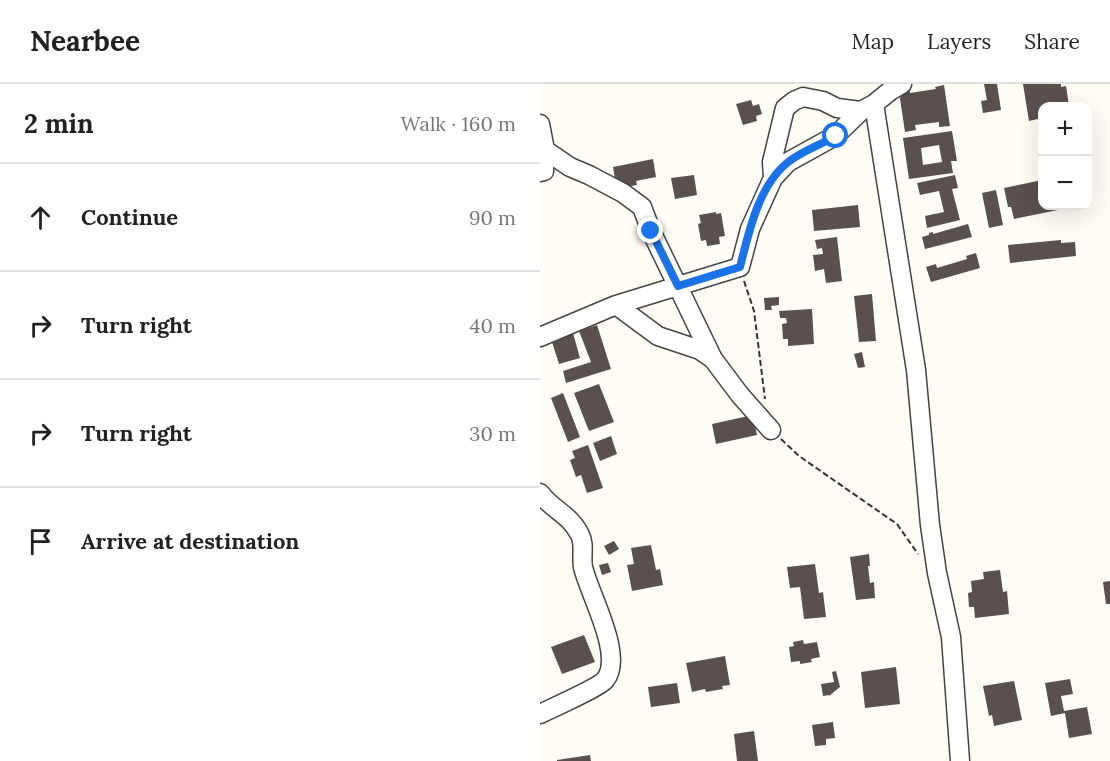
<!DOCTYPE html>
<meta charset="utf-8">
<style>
:root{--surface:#fff;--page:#f6f6f6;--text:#222;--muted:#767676;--line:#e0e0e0}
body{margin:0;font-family:Lora,serif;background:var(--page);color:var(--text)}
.controls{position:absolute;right:18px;top:18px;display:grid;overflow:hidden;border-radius:12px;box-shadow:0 6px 24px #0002}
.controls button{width:54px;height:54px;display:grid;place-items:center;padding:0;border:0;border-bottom:2px solid var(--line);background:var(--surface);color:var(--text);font:30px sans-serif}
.stop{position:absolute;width:18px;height:18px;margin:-14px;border:4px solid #1a73e8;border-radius:50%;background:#fff}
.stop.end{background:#1a73e8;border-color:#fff;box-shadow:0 2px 6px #0008}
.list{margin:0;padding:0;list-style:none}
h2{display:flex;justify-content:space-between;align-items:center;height:78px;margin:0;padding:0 24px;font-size:26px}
h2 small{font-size:20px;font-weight:400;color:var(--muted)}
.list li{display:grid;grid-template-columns:39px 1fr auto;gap:18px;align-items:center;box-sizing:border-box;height:108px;padding:0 24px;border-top:2px solid var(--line)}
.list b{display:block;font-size:22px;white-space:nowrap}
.list em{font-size:20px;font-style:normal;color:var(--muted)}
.icon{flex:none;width:33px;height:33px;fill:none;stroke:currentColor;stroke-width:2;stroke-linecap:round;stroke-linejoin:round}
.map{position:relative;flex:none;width:570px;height:677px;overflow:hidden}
header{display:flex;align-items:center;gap:36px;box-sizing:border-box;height:84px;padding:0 30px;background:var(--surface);border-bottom:2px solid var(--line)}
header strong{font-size:28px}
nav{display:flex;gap:33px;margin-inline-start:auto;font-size:21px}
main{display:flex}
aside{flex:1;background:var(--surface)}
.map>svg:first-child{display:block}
.building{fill:#5a504d;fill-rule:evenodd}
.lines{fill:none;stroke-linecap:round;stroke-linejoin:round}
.minor-casing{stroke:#444;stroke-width:21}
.path{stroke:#333;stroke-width:2;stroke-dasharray:6 3;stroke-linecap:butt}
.minor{stroke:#fff;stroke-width:18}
.route{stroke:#1a73e8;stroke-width:8}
</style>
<header>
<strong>Nearbee</strong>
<nav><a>Map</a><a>Layers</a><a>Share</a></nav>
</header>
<main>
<aside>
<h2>2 min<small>Walk · 160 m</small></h2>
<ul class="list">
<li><svg class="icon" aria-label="ahead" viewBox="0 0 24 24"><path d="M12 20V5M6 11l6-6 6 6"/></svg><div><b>Continue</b></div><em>90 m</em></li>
<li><svg class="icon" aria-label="right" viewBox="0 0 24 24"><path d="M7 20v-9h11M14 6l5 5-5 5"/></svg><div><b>Turn right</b></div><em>40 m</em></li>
<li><svg class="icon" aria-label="right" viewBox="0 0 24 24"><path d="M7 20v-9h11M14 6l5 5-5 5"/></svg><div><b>Turn right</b></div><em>30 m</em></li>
<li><svg class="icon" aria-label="arrive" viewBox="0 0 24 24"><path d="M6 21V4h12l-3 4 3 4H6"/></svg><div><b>Arrive at destination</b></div></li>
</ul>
</aside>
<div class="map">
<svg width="570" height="677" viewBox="0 0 570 677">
<rect width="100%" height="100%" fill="#fffbf5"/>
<path class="building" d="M 444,0 L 457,0 L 461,26 L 443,29 L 441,17 L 447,16 Z
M 483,0 L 521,0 L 521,3 L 526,2 L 529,22 L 502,22 L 502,34 L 489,37 Z
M 404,1 L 410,42 L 399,43 L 399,38 L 375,41 L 376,46 L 365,48 L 359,8 L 370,6 L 370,9 L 396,5 L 395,3 Z
M 211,16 L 213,22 L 219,20 L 222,30 L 216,32 L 217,37 L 203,41 L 196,20 Z
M 412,47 L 417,77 L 411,77 L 413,89 L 369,95 L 363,54 ZM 399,61 L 402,78 L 383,81 L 381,64 Z
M 113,75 L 116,93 L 96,97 L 97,101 L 85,103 L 84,99 L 76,101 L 73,83 Z
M 154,91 L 157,111 L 135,115 L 131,94 Z
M 415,91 L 418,104 L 412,105 L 420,136 L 387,144 L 385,132 L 404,128 L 399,107 L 380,111 L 377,99 Z
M 502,96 L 502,122 L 517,122 L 518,126 L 474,135 L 471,123 L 468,123 L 464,104 Z
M 456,106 L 463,141 L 449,144 L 442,109 Z
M 318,121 L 320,143 L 274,147 L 272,126 Z
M 176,128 L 176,130 L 181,129 L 185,152 L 179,153 L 180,160 L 167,162 L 166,156 L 161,157 L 158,140 L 161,139 L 159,131 Z
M 428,140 L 432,153 L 385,165 L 382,153 L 389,151 L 389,149 L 393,148 L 393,150 Z
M 297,153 L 302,197 L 286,199 L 284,185 L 275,187 L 273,171 L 283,170 L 282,164 L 277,165 L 275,156 Z
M 521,156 L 521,159 L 535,158 L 536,172 L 470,179 L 468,161 Z
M 436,169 L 440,184 L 391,198 L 386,183 L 396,180 L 397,184 L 427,175 L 426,172 Z
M 332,210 L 336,257 L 319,258 L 314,212 Z
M 239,213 L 239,221 L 231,222 L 232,226 L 225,226 L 224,214 Z
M 272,225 L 274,260 L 248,262 L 248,255 L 243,255 L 242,240 L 247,239 L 246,234 L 240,234 L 239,227 Z
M 57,241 L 71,285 L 26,299 L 23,287 L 51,278 L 39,247 Z
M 33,249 L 40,274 L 19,280 L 11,255 Z
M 322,268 L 325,283 L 318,284 L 314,270 Z
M 59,300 L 74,338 L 49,347 L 34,309 Z
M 23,309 L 40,353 L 28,358 L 11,314 Z
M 213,331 L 217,351 L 176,360 L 172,340 Z
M 71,352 L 77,370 L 60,377 L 53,359 Z
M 48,361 L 63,404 L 47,409 L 41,391 L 36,393 L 30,376 L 35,374 L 32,367 Z
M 74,457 L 79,465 L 69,471 L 64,462 Z
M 111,461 L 116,486 L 120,485 L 123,501 L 92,507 L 87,481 L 94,480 L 91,464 Z
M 329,470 L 330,482 L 328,482 L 330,499 L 334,498 L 335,514 L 316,516 L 310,473 Z
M 68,479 L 71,488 L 62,491 L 59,481 Z
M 275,480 L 279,509 L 283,508 L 286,533 L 264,535 L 260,503 L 250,504 L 247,483 Z
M 460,486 L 463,508 L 467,507 L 469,530 L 435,534 L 434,523 L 429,523 L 428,509 L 432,508 L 431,497 L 444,495 L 443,488 Z
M 570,497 L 570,520 L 566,520 L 563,498 Z
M 44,551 L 55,578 L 22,590 L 11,563 Z
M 263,556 L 264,560 L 277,558 L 280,573 L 271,575 L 272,578 L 260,580 L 260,577 L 251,578 L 249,563 L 254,562 L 253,558 Z
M 185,572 L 190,601 L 182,602 L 183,605 L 166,608 L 165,605 L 152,608 L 146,579 Z
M 356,583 L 360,620 L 325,624 L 321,588 Z
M 296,587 L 300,603 L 289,612 L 289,611 L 283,612 L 281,600 L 294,598 L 292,588 Z
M 530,595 L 533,610 L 521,612 L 524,627 L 547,623 L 552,650 L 529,654 L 525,629 L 511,632 L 505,599 Z
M 474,597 L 482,636 L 454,642 L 452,631 L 449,632 L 443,602 Z
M 137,599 L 140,619 L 111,623 L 108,603 Z
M 293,638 L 295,654 L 286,655 L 286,661 L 275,662 L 272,641 Z
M 214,647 L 218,677 L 197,677 L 194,650 Z
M 50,671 L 51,677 L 17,677 L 17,676 Z"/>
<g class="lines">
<defs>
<path id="minor" d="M 334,20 L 376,286 L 390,441 L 397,489 L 411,553 L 420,677
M 0,40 L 5,66 L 4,87 L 0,88
M 5,66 L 30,83 L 49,91 L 83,109 L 102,123 L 111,147 L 173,275
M 233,94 L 248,78 L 295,52 L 321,27
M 76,221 L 118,252 L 160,266 L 173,275 L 200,311 L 231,346
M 0,253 L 76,221 L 200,183 L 210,145 L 233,94 L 232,78 L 245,24 L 254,17 L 263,13 L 283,17 L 297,24 L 321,27 L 334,20 L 350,7 L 362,0
M 0,409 C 12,426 30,430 40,451 C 45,460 41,473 43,483 C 49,510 85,572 65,596 C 58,604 12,624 0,630"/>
</defs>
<use href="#minor" class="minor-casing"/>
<path class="path" d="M 204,197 L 214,227 L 225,315
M 241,355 L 259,372 L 357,440 L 378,470"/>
<use href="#minor" class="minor"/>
</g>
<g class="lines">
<path class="route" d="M 111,147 L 138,202 L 200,183 C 209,148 218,103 247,79 C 260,68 280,61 296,52"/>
</g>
</svg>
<div class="controls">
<button>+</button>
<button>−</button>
</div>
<div class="stop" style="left:296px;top:52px"></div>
<div class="stop end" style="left:111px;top:147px"></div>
</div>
</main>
